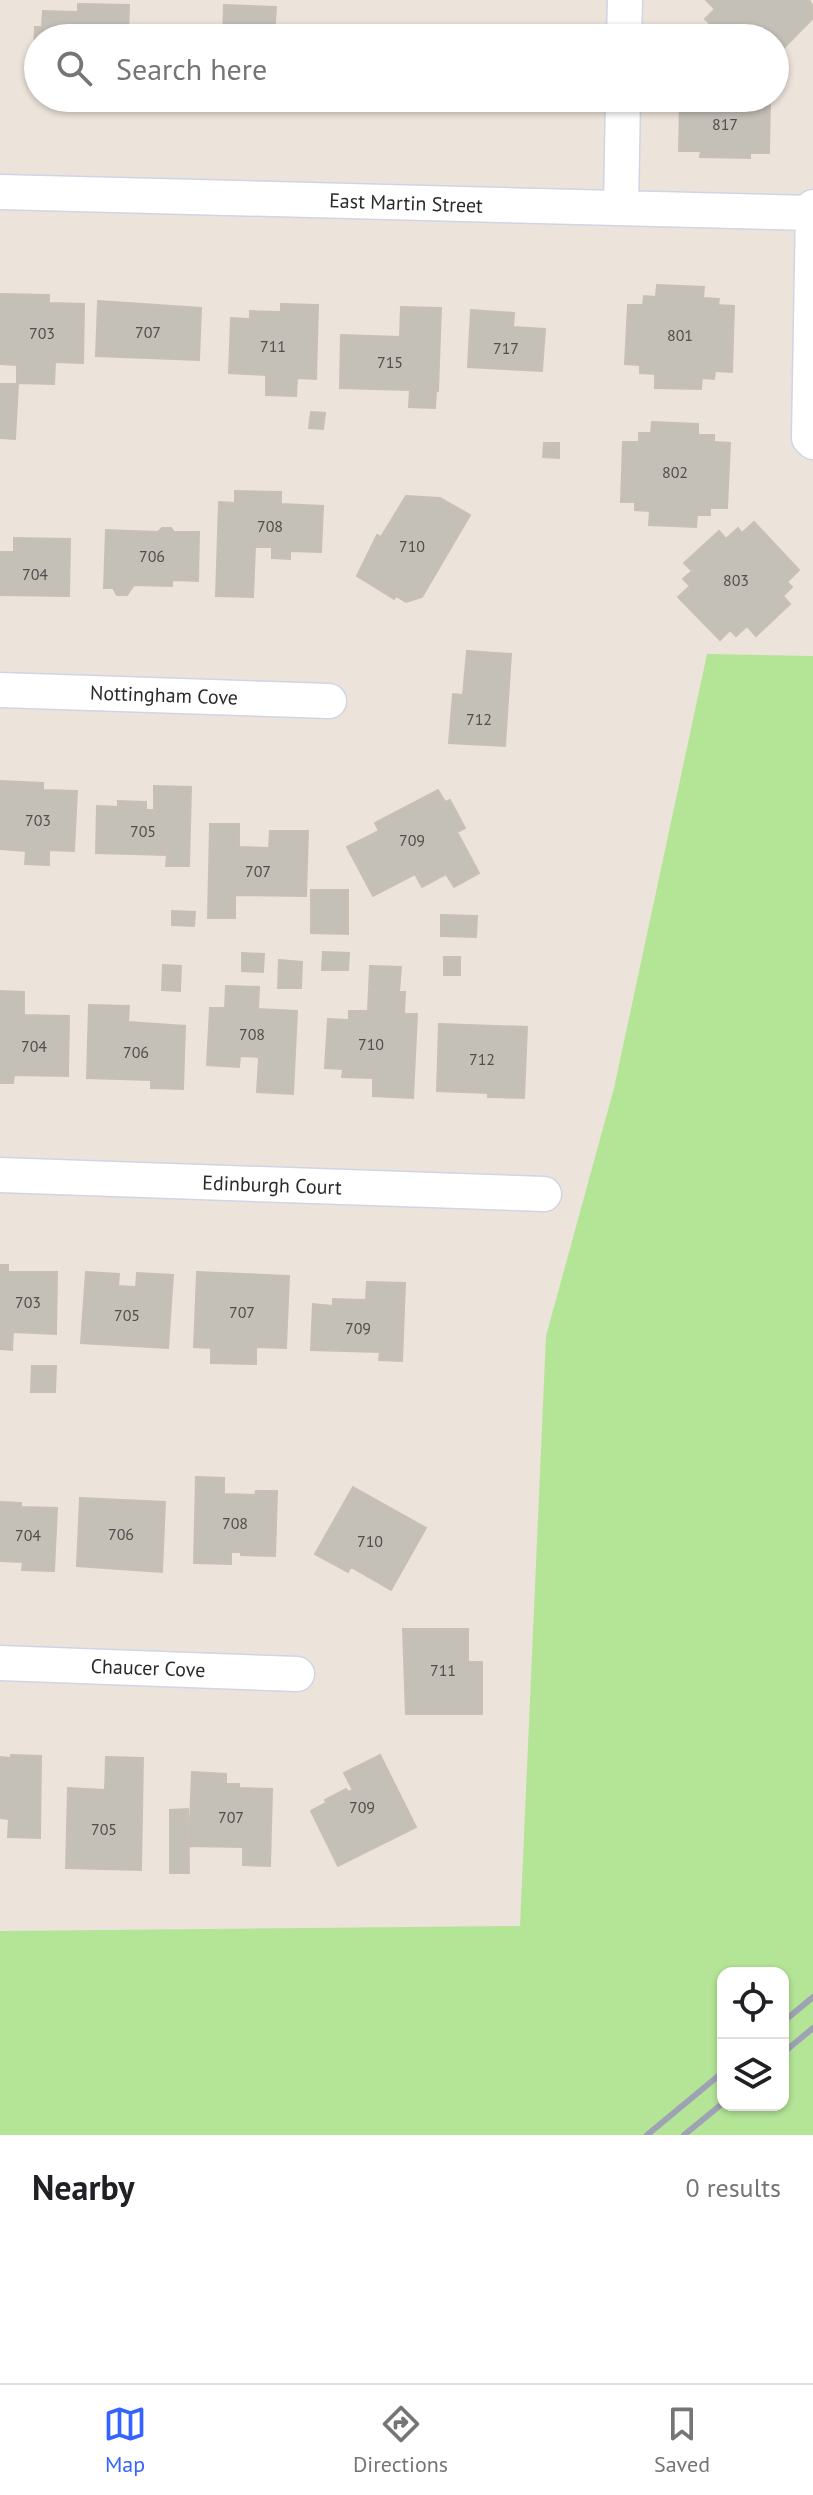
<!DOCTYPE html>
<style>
:root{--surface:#fff;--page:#f2f2f2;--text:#202124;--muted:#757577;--line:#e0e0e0;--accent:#3663ff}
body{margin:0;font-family:"PT Sans",sans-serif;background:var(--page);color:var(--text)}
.controls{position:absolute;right:24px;bottom:24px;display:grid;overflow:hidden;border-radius:16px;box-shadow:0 2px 6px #0004}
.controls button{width:72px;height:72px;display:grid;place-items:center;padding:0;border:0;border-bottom:2px solid var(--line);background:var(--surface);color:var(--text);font:40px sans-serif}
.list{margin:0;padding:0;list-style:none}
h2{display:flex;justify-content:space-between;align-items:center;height:104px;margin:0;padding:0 32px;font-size:34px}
h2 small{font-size:26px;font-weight:400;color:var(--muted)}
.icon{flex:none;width:44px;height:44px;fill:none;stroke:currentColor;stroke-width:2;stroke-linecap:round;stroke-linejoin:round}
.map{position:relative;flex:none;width:813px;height:2135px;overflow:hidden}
.search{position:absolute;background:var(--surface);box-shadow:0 2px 6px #0004;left:24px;right:24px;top:24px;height:88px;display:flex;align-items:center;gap:20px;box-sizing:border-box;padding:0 28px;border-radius:44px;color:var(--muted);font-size:30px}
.sheet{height:248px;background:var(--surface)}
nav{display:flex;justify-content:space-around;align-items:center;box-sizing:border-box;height:112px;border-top:2px solid var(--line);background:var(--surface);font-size:22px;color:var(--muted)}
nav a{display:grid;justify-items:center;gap:4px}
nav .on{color:var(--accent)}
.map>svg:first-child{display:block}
.green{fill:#b4e596;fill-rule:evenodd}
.building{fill:#c4bfb7;stroke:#c8c0b5;stroke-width:2}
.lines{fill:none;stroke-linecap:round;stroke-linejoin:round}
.minor-casing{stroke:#d0d5e3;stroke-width:37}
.minor{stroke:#fff;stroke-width:34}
.rail{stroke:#9ea2b5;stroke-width:6}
.labels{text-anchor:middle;stroke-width:6;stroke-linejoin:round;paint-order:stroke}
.number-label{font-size:16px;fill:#504f4d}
.street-label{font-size:20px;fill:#2a2a2a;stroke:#fff}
</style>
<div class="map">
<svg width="813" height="2135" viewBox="0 0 813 2135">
<rect width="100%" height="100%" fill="#ece4db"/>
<path class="green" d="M 707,654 L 813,656 L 813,2135 L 0,2135 L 0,1931 L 520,1926 L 546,1336 L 614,1088 ZM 723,1973 L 783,1973 L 783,2105 L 723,2105 Z"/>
<path class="building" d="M 706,0 L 809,0 L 813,6 L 813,18 L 775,57 L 775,38 L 725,38 L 705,19 L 715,9 Z
M 78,4 L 129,5 L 128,38 L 38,38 L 38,78 L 33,77 L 35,27 L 42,27 L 43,11 L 78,12 Z
M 224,5 L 276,7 L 274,38 L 223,38 Z
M 473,27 L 500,28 L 499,38 L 473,38 Z
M 314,28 L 431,32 L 431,38 L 313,38 Z
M 391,98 L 428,98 L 428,107 L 390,105 Z
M 448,98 L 521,98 L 521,111 L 447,108 Z
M 680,98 L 770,98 L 769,153 L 750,153 L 750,158 L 700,157 L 701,151 L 679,151 Z
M 657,285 L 704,287 L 703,298 L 719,299 L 718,305 L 734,306 L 732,372 L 715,371 L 714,379 L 702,378 L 701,389 L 655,388 L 655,374 L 640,373 L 640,365 L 625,364 L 628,305 L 643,305 L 644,296 L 656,297 Z
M 0,294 L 49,295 L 49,303 L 84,304 L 83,363 L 55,362 L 54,384 L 17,383 L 17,365 L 0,364 Z
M 98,301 L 201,308 L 199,360 L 96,356 Z
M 281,304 L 318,305 L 316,379 L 297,378 L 296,396 L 266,395 L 266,375 L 229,373 L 231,318 L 250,319 L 250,311 L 281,312 Z
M 401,307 L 441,308 L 438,391 L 436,391 L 435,408 L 409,407 L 410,390 L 340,388 L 341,335 L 400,337 Z
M 471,310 L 514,313 L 513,327 L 545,329 L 542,371 L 468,367 Z
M 0,384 L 18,384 L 15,439 L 0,438 Z
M 311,412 L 325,413 L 323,429 L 309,428 Z
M 652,422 L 698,424 L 698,435 L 714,435 L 714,442 L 730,443 L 727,508 L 710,508 L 710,515 L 697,515 L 696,527 L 649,525 L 650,511 L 635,510 L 635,502 L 621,502 L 623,442 L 639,442 L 639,433 L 651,433 Z
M 544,443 L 559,443 L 559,458 L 543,457 Z
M 235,491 L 281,492 L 281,504 L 323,506 L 321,552 L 290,551 L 290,559 L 272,558 L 272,547 L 255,547 L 253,597 L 216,596 L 219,502 L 235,503 Z
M 406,496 L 440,498 L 470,515 L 422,597 L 406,602 L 396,596 L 394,599 L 357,576 L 377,535 L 381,537 Z
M 754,522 L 799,570 L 787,582 L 792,587 L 783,596 L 790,604 L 756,636 L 747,626 L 736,636 L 730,630 L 720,640 L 678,597 L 690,586 L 683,579 L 692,571 L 684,563 L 719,531 L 726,539 L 738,528 L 742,533 Z
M 162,528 L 171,528 L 174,532 L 199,532 L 198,581 L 172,580 L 172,586 L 134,585 L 127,595 L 117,595 L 113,588 L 104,588 L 106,530 L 158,532 Z
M 14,538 L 70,539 L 69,596 L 0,595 L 0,552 L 14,552 Z
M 467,651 L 511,654 L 505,746 L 449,743 L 453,694 L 463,695 Z
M 0,781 L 43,783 L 43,790 L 77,791 L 74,851 L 49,850 L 49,865 L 25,864 L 26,851 L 0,849 Z
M 154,786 L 191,787 L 189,866 L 166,866 L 167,855 L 96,853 L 97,806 L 118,807 L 118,801 L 146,802 L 146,810 L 154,810 Z
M 438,790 L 445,802 L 450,800 L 465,828 L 457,832 L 479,873 L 454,887 L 446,874 L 422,887 L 415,874 L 373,896 L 347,847 L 379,831 L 375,823 Z
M 210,824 L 239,824 L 239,847 L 269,848 L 270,831 L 308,831 L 306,896 L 235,895 L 235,918 L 208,918 Z
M 311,890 L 348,890 L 348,934 L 311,933 Z
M 172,911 L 195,912 L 194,926 L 172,925 Z
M 441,915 L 477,916 L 476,937 L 441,936 Z
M 323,952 L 349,953 L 348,970 L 322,970 Z
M 242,953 L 264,954 L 263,972 L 242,971 Z
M 444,957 L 460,957 L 460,975 L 444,975 Z
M 279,960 L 302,962 L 301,988 L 278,988 Z
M 163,965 L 181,966 L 180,991 L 162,990 Z
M 370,966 L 401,967 L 399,992 L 405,992 L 404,1014 L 417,1014 L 413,1098 L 373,1096 L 373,1078 L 342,1077 L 343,1069 L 325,1068 L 328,1019 L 349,1020 L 349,1011 L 368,1011 Z
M 226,986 L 259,987 L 258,1009 L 297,1011 L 293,1094 L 257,1092 L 259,1057 L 240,1056 L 239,1067 L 207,1065 L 210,1008 L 225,1008 Z
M 0,991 L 24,992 L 24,1015 L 69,1016 L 68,1076 L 14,1075 L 13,1083 L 0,1083 Z
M 89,1005 L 129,1006 L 128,1022 L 185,1026 L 183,1089 L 151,1088 L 151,1080 L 87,1078 Z
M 439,1024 L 527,1027 L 524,1098 L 488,1097 L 488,1093 L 437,1091 Z
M 0,1265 L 8,1265 L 8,1272 L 57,1272 L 56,1334 L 13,1332 L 12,1350 L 0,1349 Z
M 86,1272 L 119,1274 L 118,1286 L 136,1287 L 137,1273 L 173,1275 L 168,1348 L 81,1343 Z
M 197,1272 L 289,1276 L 286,1348 L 256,1347 L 256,1364 L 211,1363 L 211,1348 L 194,1347 Z
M 367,1282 L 405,1283 L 402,1361 L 379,1360 L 380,1352 L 311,1350 L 313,1304 L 333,1306 L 333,1299 L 366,1300 Z
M 32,1366 L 56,1366 L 55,1392 L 31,1392 Z
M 196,1477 L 224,1478 L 224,1494 L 255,1495 L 256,1491 L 277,1491 L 275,1556 L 241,1555 L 241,1552 L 231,1552 L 231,1564 L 194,1563 Z
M 353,1487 L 426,1528 L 391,1590 L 351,1567 L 348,1572 L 315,1554 Z
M 80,1498 L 165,1502 L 162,1572 L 77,1566 Z
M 0,1502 L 21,1503 L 21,1507 L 57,1508 L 54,1571 L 22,1570 L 23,1562 L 0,1561 Z
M 403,1629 L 468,1629 L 468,1662 L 482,1662 L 482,1714 L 406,1714 Z
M 11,1755 L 41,1756 L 40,1838 L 8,1837 L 9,1819 L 0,1818 L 0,1757 L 11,1758 Z
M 380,1755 L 416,1827 L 338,1866 L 311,1811 L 326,1803 L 325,1800 L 346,1789 L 348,1792 L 353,1790 L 344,1773 Z
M 106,1757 L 143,1758 L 141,1870 L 66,1868 L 68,1788 L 105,1790 Z
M 192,1772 L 226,1774 L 226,1784 L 239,1784 L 239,1788 L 272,1789 L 270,1866 L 243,1865 L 243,1847 L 189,1846 Z
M 188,1809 L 189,1873 L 170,1873 L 170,1810 Z"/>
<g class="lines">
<defs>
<path id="minor" d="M 624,38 L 625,0
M 0,192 L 811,213
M 813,207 L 809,438 L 813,442
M 621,208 L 623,98
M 0,690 L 329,701
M 0,1175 L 544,1194
M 0,1663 L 297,1674"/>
</defs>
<use href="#minor" class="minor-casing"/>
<use href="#minor" class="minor"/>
<path class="rail" d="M 783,2022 L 813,1997
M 783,2053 L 813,2028
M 647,2135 L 723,2072
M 684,2135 L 723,2103"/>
</g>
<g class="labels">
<g class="number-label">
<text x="725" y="130">817</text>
<text x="148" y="338">707</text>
<text x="42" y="339">703</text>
<text x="680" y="341">801</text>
<text x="273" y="352">711</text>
<text x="506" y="354">717</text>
<text x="390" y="368">715</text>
<text x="675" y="478">802</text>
<text x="270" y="532">708</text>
<text x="412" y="552">710</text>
<text x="152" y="562">706</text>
<text x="35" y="580">704</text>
<text x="736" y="586">803</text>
<text x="479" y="725">712</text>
<text x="38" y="826">703</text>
<text x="143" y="837">705</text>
<text x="412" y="846">709</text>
<text x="258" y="877">707</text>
<text x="252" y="1040">708</text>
<text x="371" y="1050">710</text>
<text x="34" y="1052">704</text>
<text x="136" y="1058">706</text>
<text x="482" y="1065">712</text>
<text x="28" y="1308">703</text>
<text x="242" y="1318">707</text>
<text x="127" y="1321">705</text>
<text x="358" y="1334">709</text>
<text x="235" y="1529">708</text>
<text x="121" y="1540">706</text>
<text x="28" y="1541">704</text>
<text x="370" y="1547">710</text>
<text x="443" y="1676">711</text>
<text x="362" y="1813">709</text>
<text x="231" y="1823">707</text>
<text x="104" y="1835">705</text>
</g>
<g class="street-label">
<text transform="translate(406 203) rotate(2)" y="7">East Martin Street</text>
<text transform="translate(164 695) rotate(2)" y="7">Nottingham Cove</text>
<text transform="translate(272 1185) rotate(2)" y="7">Edinburgh Court</text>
<text transform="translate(148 1668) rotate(2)" y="7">Chaucer Cove</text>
</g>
</g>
</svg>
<div class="controls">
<button><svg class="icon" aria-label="locate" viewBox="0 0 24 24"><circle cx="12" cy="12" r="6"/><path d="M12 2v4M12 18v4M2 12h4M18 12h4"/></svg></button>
<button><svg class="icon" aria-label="layers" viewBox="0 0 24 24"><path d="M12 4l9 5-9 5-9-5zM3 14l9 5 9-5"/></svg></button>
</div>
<div class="search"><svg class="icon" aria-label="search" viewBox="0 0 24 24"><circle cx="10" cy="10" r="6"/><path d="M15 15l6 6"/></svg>Search here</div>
</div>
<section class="sheet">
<h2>Nearby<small>0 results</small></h2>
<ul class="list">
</ul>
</section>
<nav>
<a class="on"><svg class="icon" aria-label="map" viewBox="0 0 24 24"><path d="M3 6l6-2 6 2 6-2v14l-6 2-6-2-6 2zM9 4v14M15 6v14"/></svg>Map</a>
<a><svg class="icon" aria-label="directions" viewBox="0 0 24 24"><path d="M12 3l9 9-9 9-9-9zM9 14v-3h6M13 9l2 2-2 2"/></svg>Directions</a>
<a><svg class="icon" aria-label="saved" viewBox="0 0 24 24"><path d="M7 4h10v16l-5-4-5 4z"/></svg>Saved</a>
</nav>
